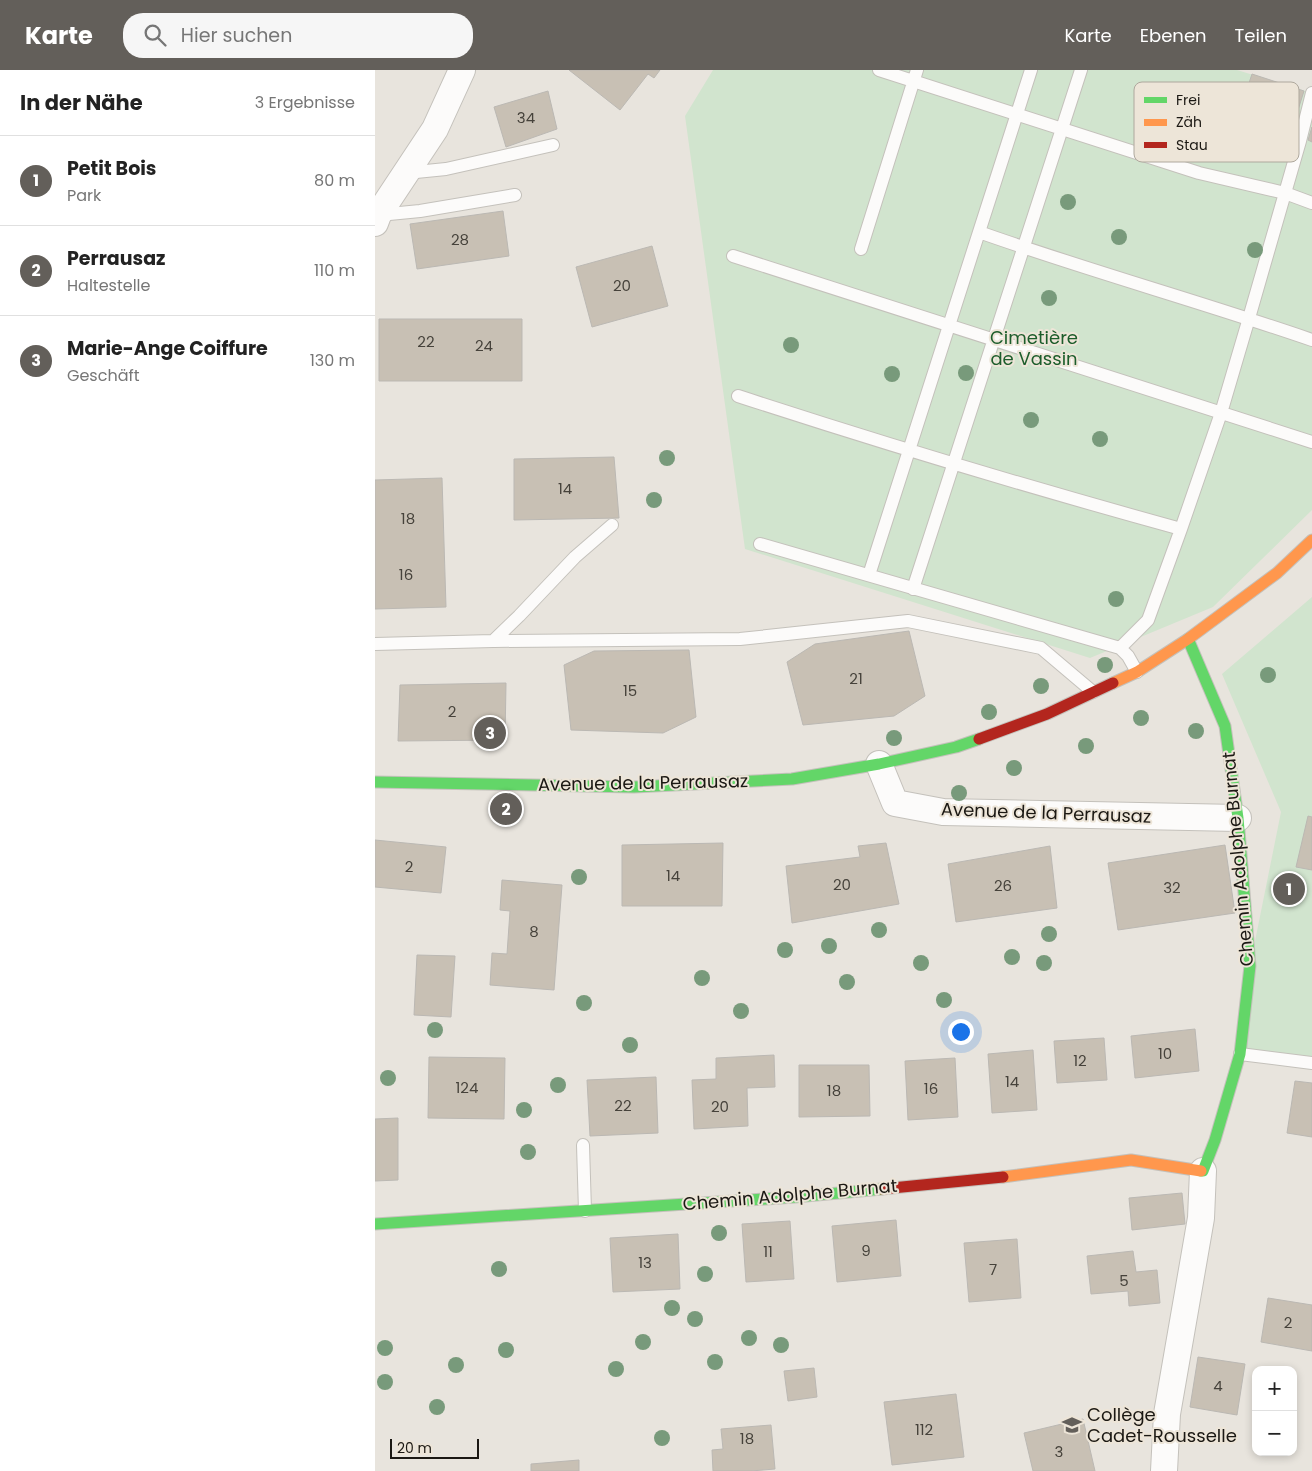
<!DOCTYPE html>
<html lang="de">
<meta charset="utf-8">
<style>
:root{--surface:#fff;--page:#f6f6f6;--text:#222;--muted:#767676;--line:#e0e0e0;--accent:#635f5a}
body{margin:0;font-family:Poppins,sans-serif;background:var(--page);color:var(--text)}
.controls{position:absolute;right:15px;bottom:15px;display:grid;overflow:hidden;border-radius:10px;box-shadow:0 2px 8px #0003}
.controls button{width:45px;height:45px;display:grid;place-items:center;padding:0;border:0;border-bottom:1px solid var(--line);background:var(--surface);color:var(--text);font:25px sans-serif}
.scale{position:absolute;left:15px;bottom:12px;width:89px;box-sizing:border-box;padding-left:5px;border:2px solid #1b1813;border-top:0;font-size:14px;line-height:18px;white-space:nowrap;color:#1b1813;-webkit-text-stroke:4px #ede5d8;paint-order:stroke}
.you{position:absolute;left:585px;top:961px;width:18px;height:18px;margin:-12px;border:4px solid #fff;border-radius:50%;background:#1a73e8;box-shadow:0 0 0 8px #1a73e833}
.badge{display:grid;place-items:center;width:32px;height:32px;border-radius:50%;background:var(--accent);color:#fff;font-size:16px;font-weight:700}
.pin{position:absolute;translate:-50% -50%;border:2px solid #fff;box-shadow:0 1px 5px #0006}
.list{margin:0;padding:0;list-style:none}
h2{display:flex;justify-content:space-between;align-items:center;height:65px;margin:0;padding:0 20px;font-size:21px}
h2 small{font-size:16px;font-weight:400;color:var(--muted)}
.list li{display:grid;grid-template-columns:32px 1fr auto;gap:15px;align-items:center;box-sizing:border-box;height:90px;padding:0 20px;border-top:1px solid var(--line)}
.list b{display:block;font-size:19px;white-space:nowrap}
.list p{margin:0;font-size:16px;white-space:nowrap;color:var(--muted)}
.list em{font-size:16px;font-style:normal;color:var(--muted)}
.icon{flex:none;width:28px;height:28px;fill:none;stroke:currentColor;stroke-width:2;stroke-linecap:round;stroke-linejoin:round}
.map{position:relative;flex:none;width:937px;height:1401px;overflow:hidden}
header{display:flex;align-items:center;gap:30px;box-sizing:border-box;height:70px;padding:0 25px;background:var(--accent);color:#fff}
header strong{font-size:24px}
nav{display:flex;gap:28px;margin-inline-start:auto;font-size:18px}
.search{width:350px;height:45px;background:var(--page);display:flex;align-items:center;gap:12px;box-sizing:border-box;padding:0 18px;border-radius:20px;color:var(--muted);font-size:19px}
main{display:flex}
aside{flex:1;background:var(--surface)}
.map>svg:first-child{display:block}
.green{fill:#d1e4ce}
.building{fill:#c8c0b4;stroke:#bbb8b3}
.lines{fill:none;stroke-linecap:round;stroke-linejoin:round}
.lane-casing{stroke:#c4c1bb;stroke-width:14}
.street-casing{stroke:#c4c1bb;stroke-width:28}
.fast-casing{stroke:#c4c1bb;stroke-width:13}
.slow-casing{stroke:#c4c1bb;stroke-width:13}
.jam-casing{stroke:#c4c1bb;stroke-width:13}
.lane{stroke:#fcfbfa;stroke-width:12}
.street{stroke:#fcfbfa;stroke-width:26}
.fast{stroke:#63d668;stroke-width:11}
.slow{stroke:#ff974d;stroke-width:11}
.jam{stroke:#b3261e;stroke-width:11}
.tree{fill:#789a7b}
.labels{text-anchor:middle;stroke-width:4;stroke-linejoin:round;paint-order:stroke}
.number-label{font-size:15px;fill:#46423b}
.park-label{font-size:18px;fill:#1c5d2b;stroke:#ede5d8}
.street-label{font-size:18px;fill:#1b1813;stroke:#ede5d8}
.poi-label{font-size:18px;fill:#1b1813;stroke:#ede5d8;text-anchor:start}
.key{fill:#ede5d8;stroke:#aea89d;stroke-width:1}
.key-label{font-size:14px;fill:#1b1813}
</style>
<header>
<strong>Karte</strong>
<div class="search"><svg class="icon" aria-label="search" viewBox="0 0 24 24"><circle cx="10" cy="10" r="6"/><path d="M15 15l6 6"/></svg>Hier suchen</div>
<nav><a>Karte</a><a>Ebenen</a><a>Teilen</a></nav>
</header>
<main>
<aside>
<h2>In der Nähe<small>3 Ergebnisse</small></h2>
<ul class="list">
<li><span class="badge">1</span><div><b>Petit Bois</b><p>Park</p></div><em>80 m</em></li>
<li><span class="badge">2</span><div><b>Perrausaz</b><p>Haltestelle</p></div><em>110 m</em></li>
<li><span class="badge">3</span><div><b>Marie-Ange Coiffure</b><p>Geschäft</p></div><em>130 m</em></li>
</ul>
</aside>
<div class="map">
<svg width="937" height="1401" viewBox="0 0 937 1401">
<rect width="100%" height="100%" fill="#e8e4dd"/>
<path class="green" d="M 338,0 L 862,0 L 937,23 L 937,440 L 838,537 L 715,588 L 370,479 L 310,46 Z
M 937,527 L 937,993 L 865,984 L 875,896 L 906,742 L 847,604 Z"/>
<path class="building" d="M 194,0 L 285,0 L 279,8 L 273,4 L 245,40 Z
M 877,4 L 929,21 L 916,62 L 863,46 Z
M 173,21 L 182,59 L 131,77 L 119,37 Z
M 937,57 L 937,72 L 933,70 Z
M 128,141 L 134,186 L 42,199 L 35,154 Z
M 277,176 L 293,236 L 217,257 L 201,197 Z
M 4,249 L 147,249 L 147,311 L 4,311 Z
M 239,387 L 244,448 L 139,450 L 139,389 Z
M 67,408 L 71,537 L 0,539 L 0,410 Z
M 534,561 L 550,626 L 519,646 L 428,655 L 412,592 L 440,574 Z
M 314,580 L 321,647 L 288,663 L 196,660 L 189,595 L 219,581 Z
M 131,613 L 130,670 L 23,671 L 25,615 Z
M 933,746 L 937,747 L 937,800 L 921,797 Z
M 0,770 L 71,777 L 66,823 L 0,817 Z
M 348,773 L 347,836 L 247,836 L 247,775 Z
M 511,773 L 524,834 L 417,853 L 411,796 L 485,787 L 483,776 Z
M 850,775 L 860,843 L 743,860 L 733,793 Z
M 675,776 L 682,838 L 581,852 L 573,794 Z
M 127,810 L 187,815 L 179,920 L 115,915 L 117,883 L 132,884 L 135,841 L 125,840 Z
M 42,885 L 80,886 L 76,947 L 39,945 Z
M 820,959 L 824,1001 L 760,1008 L 756,966 Z
M 729,968 L 732,1010 L 682,1013 L 679,971 Z
M 658,980 L 662,1040 L 617,1043 L 613,984 Z
M 399,985 L 400,1017 L 372,1018 L 373,1056 L 319,1059 L 317,1010 L 341,1009 L 341,988 Z
M 54,987 L 130,988 L 129,1049 L 53,1048 Z
M 580,988 L 583,1047 L 533,1050 L 530,991 Z
M 424,995 L 494,995 L 495,1046 L 424,1047 Z
M 281,1007 L 283,1063 L 215,1066 L 212,1010 Z
M 920,1011 L 937,1013 L 937,1067 L 912,1063 Z
M 23,1048 L 23,1110 L 0,1111 L 0,1049 Z
M 807,1123 L 810,1154 L 757,1160 L 754,1128 Z
M 521,1150 L 526,1206 L 462,1212 L 457,1156 Z
M 415,1151 L 419,1209 L 371,1212 L 367,1154 Z
M 303,1164 L 305,1219 L 238,1222 L 235,1168 Z
M 642,1169 L 646,1228 L 594,1232 L 589,1173 Z
M 758,1181 L 761,1202 L 782,1200 L 785,1233 L 754,1236 L 753,1221 L 716,1224 L 712,1186 Z
M 893,1228 L 937,1235 L 937,1281 L 886,1272 Z
M 823,1287 L 870,1294 L 862,1345 L 815,1337 Z
M 439,1298 L 442,1327 L 413,1331 L 409,1301 Z
M 581,1324 L 589,1387 L 517,1395 L 509,1332 Z
M 708,1349 L 720,1401 L 658,1401 L 649,1363 Z
M 396,1355 L 400,1399 L 376,1401 L 338,1401 L 337,1380 L 348,1379 L 346,1359 Z
M 204,1390 L 204,1401 L 156,1401 L 156,1394 Z"/>
<g class="lines">
<defs>
<path id="lane" d="M 504,0 L 824,103 L 910,123 L 937,133
M 31,103 L 71,99 L 178,75
M 4,145 L 45,141 L 140,125
M 604,162 C 714,201 827,232 937,270
M 486,179 L 542,0
M 358,186 L 937,372
M 363,326 C 510,374 657,418 806,459
M 385,474 L 745,578 L 753,586 L 762,602
M 494,505 L 656,0
M 538,519 L 706,0
M 118,571 L 144,546 L 200,487 L 237,455
M 0,574 L 118,571 L 365,569 L 533,551 L 666,578 L 718,622
M 745,578 L 773,550 L 806,459 L 846,343 L 874,248 L 925,71 L 937,23
M 865,984 L 937,993
M 208,1075 L 210,1141"/>
<path id="street" d="M 0,153 L 3,145 L 60,59 L 87,0
M 504,694 L 520,733 L 568,742 L 863,748
M 789,1401 L 792,1344 L 826,1148 L 828,1101"/>
<path id="fast" d="M 813,569 L 850,656 L 863,748 L 875,896 L 865,984 L 840,1070 L 828,1101 L 826,1101
M 0,712 L 259,717 L 417,709 L 504,694 L 581,677 L 604,669
M 0,1154 L 420,1127 L 507,1119"/>
<path id="slow" d="M 738,613 L 762,602 L 813,569 L 902,503 L 937,470
M 628,1107 L 756,1090 L 826,1101"/>
<path id="jam" d="M 604,669 L 672,644 L 738,613
M 507,1119 L 628,1107"/>
</defs>
<use href="#lane" class="lane-casing"/>
<use href="#street" class="street-casing"/>
<use href="#fast" class="fast-casing"/>
<use href="#slow" class="slow-casing"/>
<use href="#jam" class="jam-casing"/>
<use href="#lane" class="lane"/>
<use href="#street" class="street"/>
<use href="#fast" class="fast"/>
<use href="#slow" class="slow"/>
<use href="#jam" class="jam"/>
</g>
<g class="tree">
<circle cx="693" cy="132" r="8"/>
<circle cx="744" cy="167" r="8"/>
<circle cx="880" cy="180" r="8"/>
<circle cx="674" cy="228" r="8"/>
<circle cx="416" cy="275" r="8"/>
<circle cx="591" cy="303" r="8"/>
<circle cx="517" cy="304" r="8"/>
<circle cx="656" cy="350" r="8"/>
<circle cx="725" cy="369" r="8"/>
<circle cx="292" cy="388" r="8"/>
<circle cx="279" cy="430" r="8"/>
<circle cx="741" cy="529" r="8"/>
<circle cx="730" cy="595" r="8"/>
<circle cx="893" cy="605" r="8"/>
<circle cx="666" cy="616" r="8"/>
<circle cx="614" cy="642" r="8"/>
<circle cx="766" cy="648" r="8"/>
<circle cx="821" cy="661" r="8"/>
<circle cx="519" cy="668" r="8"/>
<circle cx="711" cy="676" r="8"/>
<circle cx="639" cy="698" r="8"/>
<circle cx="584" cy="723" r="8"/>
<circle cx="204" cy="807" r="8"/>
<circle cx="504" cy="860" r="8"/>
<circle cx="674" cy="864" r="8"/>
<circle cx="454" cy="876" r="8"/>
<circle cx="410" cy="880" r="8"/>
<circle cx="637" cy="887" r="8"/>
<circle cx="546" cy="893" r="8"/>
<circle cx="669" cy="893" r="8"/>
<circle cx="327" cy="908" r="8"/>
<circle cx="472" cy="912" r="8"/>
<circle cx="569" cy="930" r="8"/>
<circle cx="209" cy="933" r="8"/>
<circle cx="366" cy="941" r="8"/>
<circle cx="60" cy="960" r="8"/>
<circle cx="255" cy="975" r="8"/>
<circle cx="13" cy="1008" r="8"/>
<circle cx="183" cy="1015" r="8"/>
<circle cx="149" cy="1040" r="8"/>
<circle cx="153" cy="1082" r="8"/>
<circle cx="344" cy="1163" r="8"/>
<circle cx="124" cy="1199" r="8"/>
<circle cx="330" cy="1204" r="8"/>
<circle cx="297" cy="1238" r="8"/>
<circle cx="320" cy="1249" r="8"/>
<circle cx="374" cy="1268" r="8"/>
<circle cx="268" cy="1272" r="8"/>
<circle cx="406" cy="1275" r="8"/>
<circle cx="10" cy="1278" r="8"/>
<circle cx="131" cy="1280" r="8"/>
<circle cx="340" cy="1292" r="8"/>
<circle cx="81" cy="1295" r="8"/>
<circle cx="241" cy="1299" r="8"/>
<circle cx="10" cy="1312" r="8"/>
<circle cx="62" cy="1337" r="8"/>
<circle cx="287" cy="1368" r="8"/>
</g>
<defs>
<symbol id="school-bare" viewBox="-9 -9 18 18"><path d="M0-5L7-2L0 1L-7-2ZM-4 1L0 2.5L4 1V4Q0 6-4 4Z" fill="#635f5a" stroke="#ede5d8" stroke-width="2.5" paint-order="stroke"/></symbol>
</defs>
<g fill-rule="evenodd">
<use href="#school-bare" x="683" y="1341" width="28" height="28"/>
</g>
<g class="labels">
<g class="number-label">
<text x="151" y="53">34</text>
<text x="85" y="175">28</text>
<text x="247" y="221">20</text>
<text x="51" y="277">22</text>
<text x="109" y="281">24</text>
<text x="190" y="424">14</text>
<text x="33" y="454">18</text>
<text x="31" y="510">16</text>
<text x="481" y="614">21</text>
<text x="255" y="626">15</text>
<text x="77" y="647">2</text>
<text x="34" y="802">2</text>
<text x="298" y="811">14</text>
<text x="467" y="820">20</text>
<text x="628" y="821">26</text>
<text x="797" y="823">32</text>
<text x="159" y="867">8</text>
<text x="790" y="989">10</text>
<text x="705" y="996">12</text>
<text x="637" y="1017">14</text>
<text x="92" y="1023">124</text>
<text x="556" y="1024">16</text>
<text x="459" y="1026">18</text>
<text x="248" y="1041">22</text>
<text x="345" y="1042">20</text>
<text x="491" y="1186">9</text>
<text x="393" y="1187">11</text>
<text x="270" y="1198">13</text>
<text x="618" y="1205">7</text>
<text x="749" y="1216">5</text>
<text x="913" y="1258">2</text>
<text x="843" y="1321">4</text>
<text x="549" y="1365">112</text>
<text x="372" y="1374">18</text>
<text x="684" y="1387">3</text>
</g>
<g class="park-label">
<text x="659" y="274">Cimetière<tspan x="659" dy="21">de Vassin</tspan></text>
</g>
<g class="street-label">
<text transform="translate(268 713) rotate(-1)" y="6">Avenue de la Perrausaz</text>
<text transform="translate(671 743) rotate(2)" y="6">Avenue de la Perrausaz</text>
<text transform="translate(863 789) rotate(-95)" y="6">Chemin Adolphe Burnat</text>
<text transform="translate(415 1125) rotate(-5)" y="6">Chemin Adolphe Burnat</text>
</g>
<g class="poi-label">
<text x="712" y="1351">Collège<tspan x="712" dy="21">Cadet-Rousselle</tspan></text>
</g>
</g>
<rect x="759" y="12" width="165" height="80" rx="8" class="key"/>
<rect x="769" y="27" width="23" height="6" fill="#63d668"/>
<rect x="769" y="49" width="23" height="7" fill="#ff974d"/>
<rect x="769" y="72" width="23" height="6" fill="#b3261e"/>
<g class="key-label">
<text x="801" y="35">Frei</text>
<text x="801" y="57">Zäh</text>
<text x="801" y="80">Stau</text>
</g>
</svg>
<div class="controls">
<button>+</button>
<button>−</button>
</div>
<div class="scale">20 m</div>
<div class="you"></div>
<div class="pin badge" style="left:914px;top:819px">1</div>
<div class="pin badge" style="left:131px;top:739px">2</div>
<div class="pin badge" style="left:115px;top:663px">3</div>
</div>
</main>
